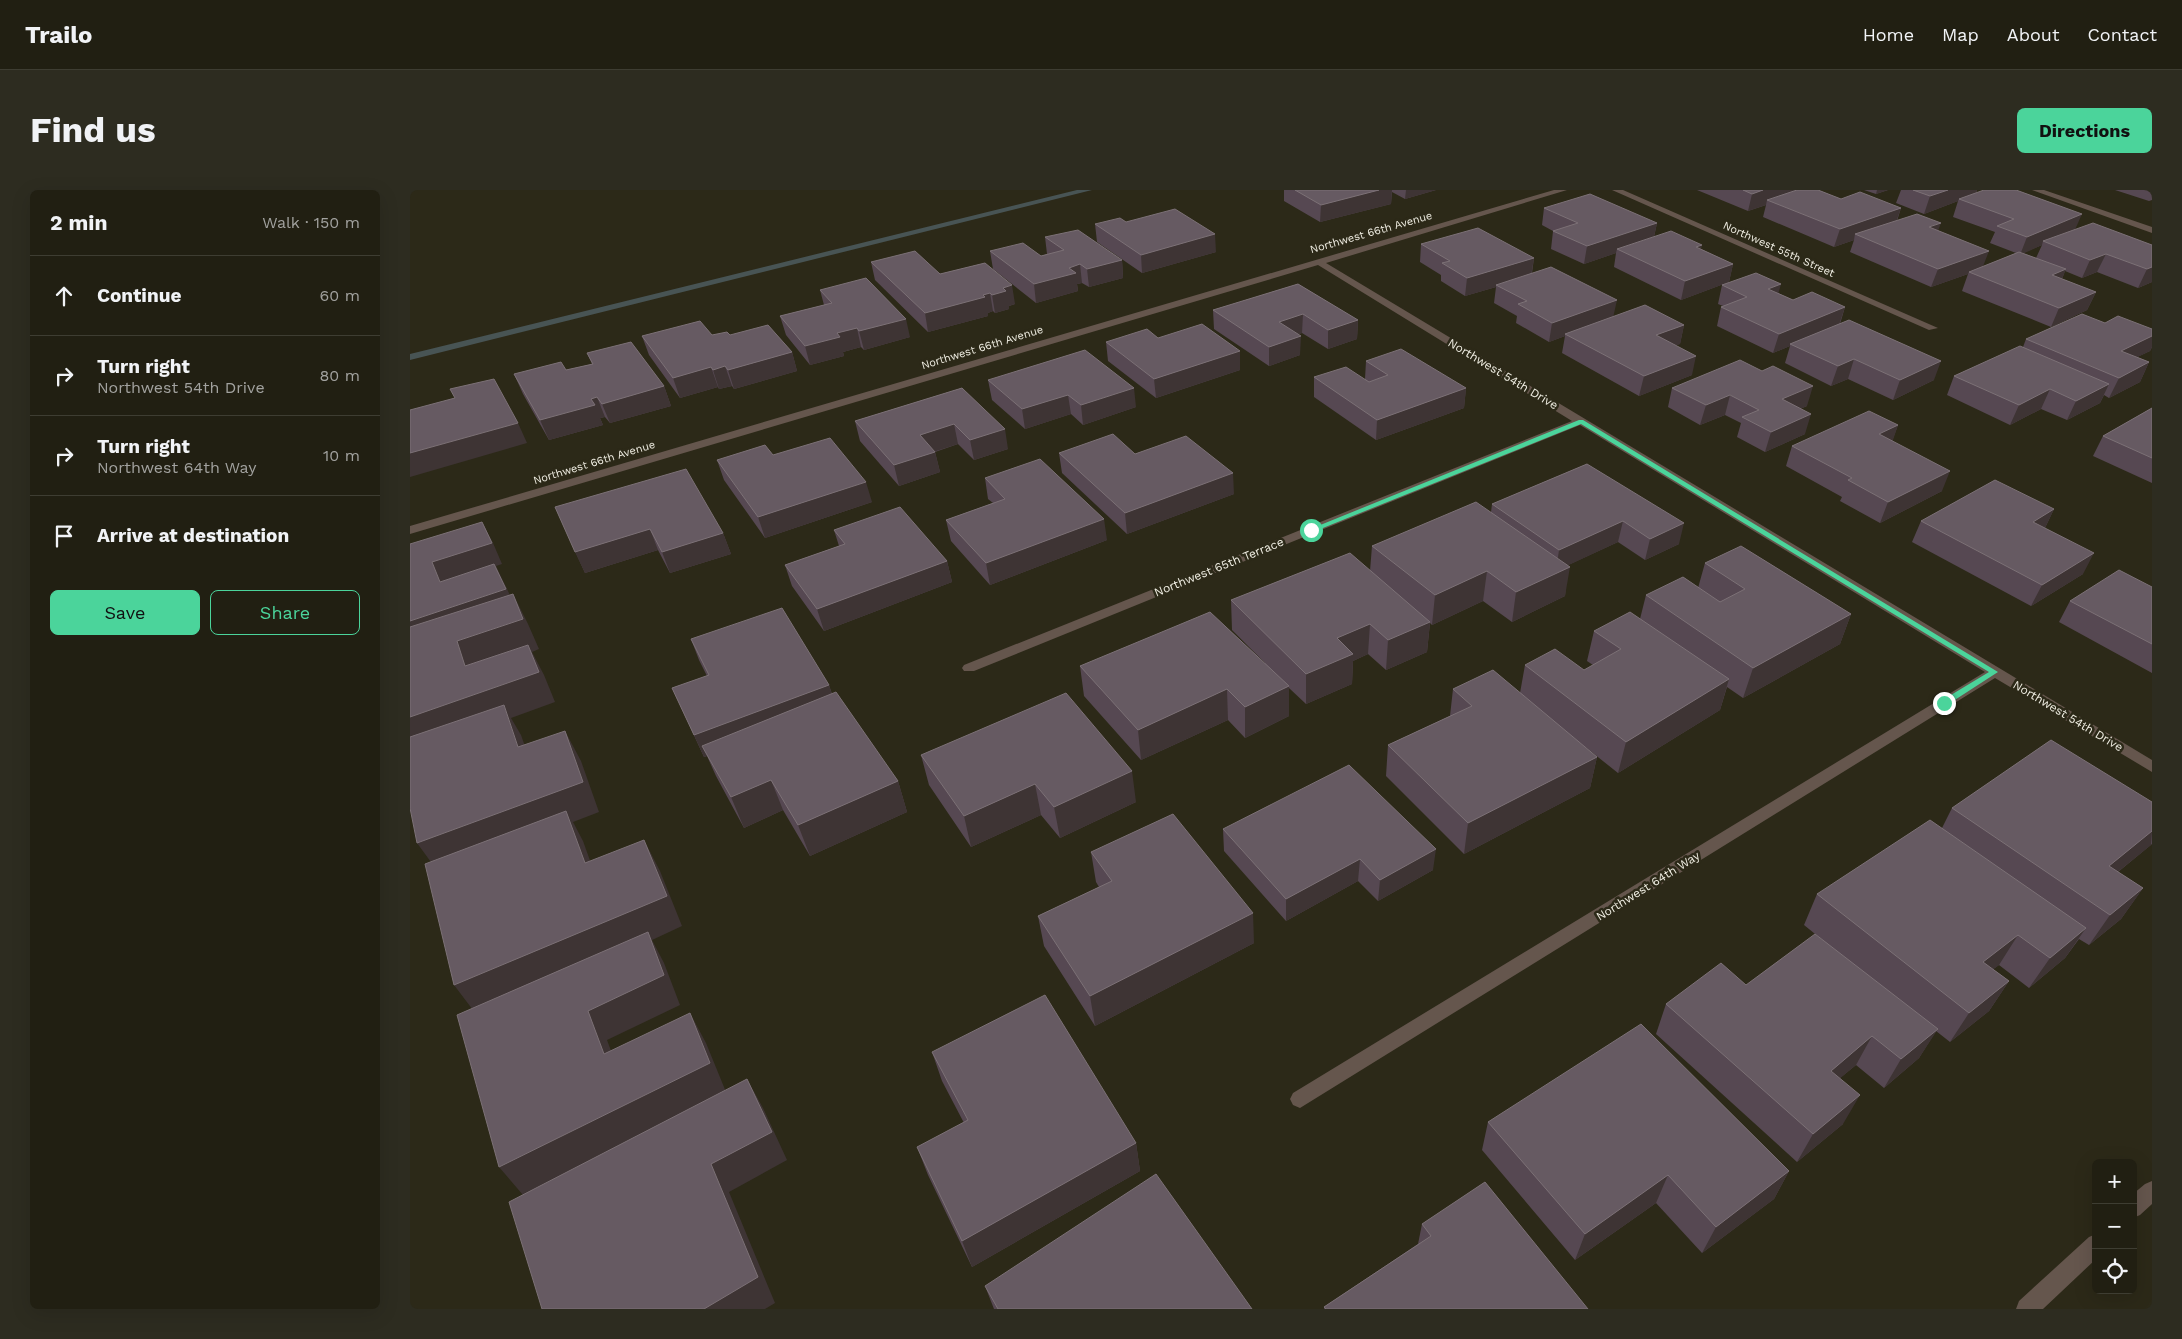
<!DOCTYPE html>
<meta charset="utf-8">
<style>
:root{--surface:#211f12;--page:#2d2c20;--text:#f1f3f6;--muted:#a2a29f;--line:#3e3d32;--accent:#4bd49b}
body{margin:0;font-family:"Work Sans",sans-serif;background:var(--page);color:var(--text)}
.controls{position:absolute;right:15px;bottom:15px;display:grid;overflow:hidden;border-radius:8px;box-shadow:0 5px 20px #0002}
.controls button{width:45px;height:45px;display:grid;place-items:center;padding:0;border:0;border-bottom:1px solid var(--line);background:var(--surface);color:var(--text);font:25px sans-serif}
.stop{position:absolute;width:15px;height:15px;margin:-11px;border:4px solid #4bd49b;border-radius:50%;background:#fff}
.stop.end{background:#4bd49b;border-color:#fff;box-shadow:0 1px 5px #0008}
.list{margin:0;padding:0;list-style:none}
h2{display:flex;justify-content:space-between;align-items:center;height:65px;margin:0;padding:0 20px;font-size:21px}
h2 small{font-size:16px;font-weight:400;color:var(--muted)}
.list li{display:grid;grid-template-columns:32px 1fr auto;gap:15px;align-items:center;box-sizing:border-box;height:80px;padding:0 20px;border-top:1px solid var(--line)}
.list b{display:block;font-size:19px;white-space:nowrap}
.list p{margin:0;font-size:16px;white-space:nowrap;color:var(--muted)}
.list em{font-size:16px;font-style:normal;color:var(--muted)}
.actions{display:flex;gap:10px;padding:15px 20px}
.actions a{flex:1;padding:11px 0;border:1px solid var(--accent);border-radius:8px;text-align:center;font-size:18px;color:var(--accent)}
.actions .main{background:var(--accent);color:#111}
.icon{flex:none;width:28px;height:28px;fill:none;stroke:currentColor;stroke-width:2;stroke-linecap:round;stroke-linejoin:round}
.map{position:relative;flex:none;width:1742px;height:1119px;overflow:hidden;border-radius:8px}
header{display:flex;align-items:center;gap:30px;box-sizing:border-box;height:70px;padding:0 25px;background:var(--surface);border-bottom:1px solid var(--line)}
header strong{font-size:24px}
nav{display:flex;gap:28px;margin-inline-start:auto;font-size:18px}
.intro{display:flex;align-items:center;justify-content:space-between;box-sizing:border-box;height:120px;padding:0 30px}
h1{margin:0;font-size:35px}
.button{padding:12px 22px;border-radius:8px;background:var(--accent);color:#111;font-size:18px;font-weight:700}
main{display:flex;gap:30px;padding:0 30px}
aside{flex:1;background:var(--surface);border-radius:8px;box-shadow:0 5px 20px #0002}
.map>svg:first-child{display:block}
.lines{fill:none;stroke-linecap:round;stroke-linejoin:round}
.stream{fill:#485454;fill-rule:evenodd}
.minor{fill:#65564d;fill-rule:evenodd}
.wall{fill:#564852;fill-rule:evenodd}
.shaded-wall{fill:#3e3434}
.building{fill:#665a62;stroke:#7c7176}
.route{fill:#4bd49b}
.labels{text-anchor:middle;stroke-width:5;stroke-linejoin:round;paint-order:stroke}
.far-street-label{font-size:11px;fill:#f1efe4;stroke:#2c2918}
.street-label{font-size:12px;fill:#f1efe4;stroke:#2c2918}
</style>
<header>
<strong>Trailo</strong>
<nav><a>Home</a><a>Map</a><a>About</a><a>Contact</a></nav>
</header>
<div class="intro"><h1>Find us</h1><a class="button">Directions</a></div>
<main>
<aside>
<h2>2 min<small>Walk · 150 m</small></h2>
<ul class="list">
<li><svg class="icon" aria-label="ahead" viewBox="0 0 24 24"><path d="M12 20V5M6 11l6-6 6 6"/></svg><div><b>Continue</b></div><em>60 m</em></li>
<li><svg class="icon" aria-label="right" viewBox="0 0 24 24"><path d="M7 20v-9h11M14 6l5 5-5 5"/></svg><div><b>Turn right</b><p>Northwest 54th Drive</p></div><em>80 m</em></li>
<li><svg class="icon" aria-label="right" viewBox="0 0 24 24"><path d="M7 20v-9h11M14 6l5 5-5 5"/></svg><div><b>Turn right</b><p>Northwest 64th Way</p></div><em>10 m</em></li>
<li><svg class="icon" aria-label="arrive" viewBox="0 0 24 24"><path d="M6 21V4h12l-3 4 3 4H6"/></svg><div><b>Arrive at destination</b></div></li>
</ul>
<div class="actions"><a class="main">Save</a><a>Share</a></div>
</aside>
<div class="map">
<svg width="1742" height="1119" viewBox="0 0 1742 1119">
<rect width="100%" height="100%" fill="#2c2918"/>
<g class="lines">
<path class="stream" d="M 667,0 L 682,0 L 0,170 L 0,164 Z"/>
<path class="minor" d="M 1144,0 L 1157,0 L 916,73 L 1742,570 L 1742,582 L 1585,488 L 890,918 L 883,915 L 880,909 L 883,903 L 1575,482 L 1170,235 L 564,481 L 554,481 L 552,478 L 554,475 L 1162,231 L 908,75 L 0,344 L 0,336 Z
M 1202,0 L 1213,0 L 1528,138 L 1519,140 Z
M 1622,0 L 1634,0 L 1742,37 L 1742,43 Z
M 1742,991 L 1742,1014 L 1730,1025 L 1723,1028 L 1723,1004 L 1735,994 Z
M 1686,1044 L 1686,1069 L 1633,1119 L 1606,1119 L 1609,1111 L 1679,1047 Z"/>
</g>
<path class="wall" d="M 874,0 L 1026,0 L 995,9 L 982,2 L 981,14 L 910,32 L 874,11 Z
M 1287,0 L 1408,0 L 1431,9 L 1491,18 L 1487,31 L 1528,40 L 1573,77 L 1606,63 L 1580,53 L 1585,42 L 1543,27 L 1548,11 L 1514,24 L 1486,13 L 1491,0 L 1567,0 L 1566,3 L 1665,40 L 1742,55 L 1742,92 L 1728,98 L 1687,82 L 1672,88 L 1655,81 L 1652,89 L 1686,102 L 1677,120 L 1641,137 L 1552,101 L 1558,84 L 1521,97 L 1440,62 L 1444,50 L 1424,57 L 1353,27 L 1356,15 L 1338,21 ZM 1632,55 L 1626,68 L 1613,63 Z
M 1454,0 L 1478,0 L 1466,4 Z
M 1705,0 L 1742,0 L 1742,10 L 1739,11 Z
M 1134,18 L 1247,33 L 1244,47 L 1291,59 L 1323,74 L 1319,92 L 1271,110 L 1204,77 L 1206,63 L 1174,74 L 1141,59 L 1143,41 L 1132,35 Z
M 716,32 L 806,62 L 732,83 L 687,52 L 685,34 Z
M 635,47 L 712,70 L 713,88 L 679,97 L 672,93 L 667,94 L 668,101 L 626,113 L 583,79 L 580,61 L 631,66 L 637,64 Z
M 1011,54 L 1124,68 L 1122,83 L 1204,126 L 1274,135 L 1270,154 L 1265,155 L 1282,185 L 1229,206 L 1152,163 L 1155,146 L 1139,152 L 1106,133 L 1107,126 L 1084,113 L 1086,97 L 1055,106 L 1031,91 L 1031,85 L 1010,72 Z
M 461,72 L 530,84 L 575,73 L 605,114 L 599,116 L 599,119 L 585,123 L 583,121 L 578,123 L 578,126 L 518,142 L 465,90 Z
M 888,94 L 948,130 L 947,149 L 918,159 L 892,143 L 888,144 L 890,165 L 859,176 L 804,139 L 803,120 Z
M 1312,95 L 1368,103 L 1383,110 L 1435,117 L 1430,134 L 1524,190 L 1483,210 L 1438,189 L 1421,196 L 1375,173 L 1380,156 L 1363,163 L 1307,136 L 1311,117 L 1313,116 L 1308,114 Z
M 410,100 L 500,147 L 454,160 L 451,157 L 433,162 L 434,166 L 400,175 L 376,145 L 370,126 L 414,115 Z
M 1695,133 L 1742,139 L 1742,157 L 1740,161 L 1727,167 L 1739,172 L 1730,192 L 1699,208 L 1694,205 L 1690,213 L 1657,230 L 1631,219 L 1600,235 L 1537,205 L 1544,186 L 1613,157 L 1616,149 Z
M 302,145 L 320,145 L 382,162 L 387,181 L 324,199 L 322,196 L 309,199 L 308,197 L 270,208 L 239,165 L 232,146 Z
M 748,148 L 830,180 L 746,208 L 698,171 L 696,152 Z
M 177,163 L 254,196 L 261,216 L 200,233 L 195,227 L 190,228 L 193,235 L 139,250 L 113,204 L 104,184 L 156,180 L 182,174 Z
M 956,171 L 1056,198 L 1054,218 L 966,250 L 904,207 L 904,187 L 955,189 Z
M 578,190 L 726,217 L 673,235 L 661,224 L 615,239 L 582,210 Z
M 552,198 L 598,259 L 564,270 L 548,254 L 525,262 L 530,282 L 489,296 L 450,251 L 445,231 Z
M 1262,198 L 1397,216 L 1390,219 L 1395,244 L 1355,262 L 1327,247 L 1331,233 L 1315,225 L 1290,235 L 1258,217 Z
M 1742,218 L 1742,293 L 1683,266 L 1693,246 Z
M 1488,235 L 1482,251 L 1532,301 L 1470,333 L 1430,311 L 1432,307 L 1376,276 L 1382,256 Z
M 649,263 L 725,264 L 824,304 L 717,344 L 652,283 Z
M 363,265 L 462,312 L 355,348 L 314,290 L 307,270 Z
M 1177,274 L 1269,354 L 1235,370 L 1208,352 L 1158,375 L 1155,406 L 1102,432 L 1073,411 L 1022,435 L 1020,433 L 1017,462 L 976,480 L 958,464 L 943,471 L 942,494 L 896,514 L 879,498 L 879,526 L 835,548 L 818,530 L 731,570 L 674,506 L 670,476 L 855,473 L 822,440 L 821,410 L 960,381 L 962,356 L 1081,322 L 1082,314 Z
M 575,288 L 697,350 L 580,395 L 541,351 L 536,330 L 583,313 L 578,309 Z
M 145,317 L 313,343 L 321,364 L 260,383 L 248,360 L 175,383 Z
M 1644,319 L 1635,338 L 1673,384 L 1621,416 L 1502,352 L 1511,331 Z
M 424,340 L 537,371 L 542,392 L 414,441 L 382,396 L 375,375 L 429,356 Z
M 1295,373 L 1441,424 L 1430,454 L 1333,508 L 1317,497 L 1310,520 L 1208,583 L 1169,552 L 1187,567 L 1180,598 L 1054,664 L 976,586 L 978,555 L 1040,526 L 1043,499 L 1110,503 L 1115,475 L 1174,480 L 1183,475 L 1177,471 L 1184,441 L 1230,429 L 1236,405 L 1288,398 Z
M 1742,397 L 1742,483 L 1649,432 L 1660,411 Z
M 281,449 L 419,495 L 422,504 L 488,591 L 497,622 L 400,666 L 373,620 L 334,638 L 306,586 L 297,566 L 294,567 L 262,498 L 297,486 L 289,470 Z
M 511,565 L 726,612 L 650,648 L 631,625 L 561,657 L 519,595 Z
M 1742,612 L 1742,654 L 1708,682 L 1733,698 L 1711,729 L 1679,755 L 1669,749 L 1655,768 L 1619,798 L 1589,775 L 1583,779 L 1599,791 L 1579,821 L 1540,852 L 1526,841 L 1509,868 L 1474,898 L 1446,875 L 1430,888 L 1433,934 L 1387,972 L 1246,844 L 1256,814 L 1336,795 L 1415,752 L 1394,735 L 1407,704 L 1532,638 L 1542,618 Z
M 813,639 L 1023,680 L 968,711 L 948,691 L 876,731 L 814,661 Z
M 681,662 L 844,753 L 685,836 L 634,756 L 628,726 L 689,697 L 686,692 Z
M 522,862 L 726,953 L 730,981 L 562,1077 L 518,985 L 507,957 L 554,933 L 532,891 Z
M 1078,932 L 1379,981 L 1364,1009 L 1292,1063 L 1246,1013 L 1165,1070 L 1072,960 Z
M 1012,1034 L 1178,1119 L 914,1119 L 914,1117 L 1008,1054 Z
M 575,1096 L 842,1119 L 584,1119 Z"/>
<path class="shaded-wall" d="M 969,0 L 982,0 L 981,14 L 910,32 L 911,15 Z
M 996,0 L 1026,0 L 995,9 Z
M 1353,0 L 1394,0 L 1357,10 L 1356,15 L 1338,21 L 1342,4 Z
M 1467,0 L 1478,0 L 1466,4 Z
M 1538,0 L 1567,0 L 1565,5 L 1549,9 L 1548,11 L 1514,24 L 1520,6 Z
M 1491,18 L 1485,35 L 1445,44 L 1444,50 L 1424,57 L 1430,39 Z
M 1672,24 L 1664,42 L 1633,51 L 1632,55 L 1610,65 L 1617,47 Z
M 1247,33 L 1243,51 L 1207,59 L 1206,63 L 1174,74 L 1177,56 Z
M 1531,33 L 1524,51 L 1519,37 Z
M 805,44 L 806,62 L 732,83 L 731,65 Z
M 1292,55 L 1288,73 L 1286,57 Z
M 1579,61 L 1572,79 L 1559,82 L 1558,84 L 1521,97 L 1528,79 Z
M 1696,64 L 1687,82 L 1672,88 L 1680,70 Z
M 1124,68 L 1121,86 L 1086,95 L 1086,97 L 1055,106 L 1057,88 Z
M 712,70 L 713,88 L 679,97 L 677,79 Z
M 670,74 L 672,93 L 667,94 L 668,101 L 626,113 L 624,94 L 659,78 Z
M 1323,74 L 1319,92 L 1271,110 L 1275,91 Z
M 1742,77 L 1742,92 L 1728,98 L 1737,79 Z
M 1656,79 L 1648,98 L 1642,85 Z
M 1371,94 L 1366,112 L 1358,99 Z
M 602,95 L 605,114 L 599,116 L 599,119 L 585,123 L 582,105 L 593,98 Z
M 1686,102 L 1677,120 L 1641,137 L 1649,118 Z
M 580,103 L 583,121 L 578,123 L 578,126 L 518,142 L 515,123 Z
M 1207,110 L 1203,128 L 1155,144 L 1155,146 L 1139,152 L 1142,133 Z
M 1435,117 L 1429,135 L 1380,154 L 1380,156 L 1363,163 L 1369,144 Z
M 893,124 L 892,143 L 869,151 L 869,132 Z
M 496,129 L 500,147 L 454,160 L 449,141 Z
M 948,130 L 947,149 L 918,159 L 918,140 Z
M 1274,135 L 1270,154 L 1242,164 L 1246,145 Z
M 447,138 L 451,157 L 433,162 L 434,166 L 400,175 L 395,156 L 427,143 Z
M 891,146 L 890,165 L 859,176 L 859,157 Z
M 1742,146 L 1742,157 L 1740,161 L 1701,180 L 1711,161 Z
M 830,161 L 830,180 L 746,208 L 744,189 Z
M 382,162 L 387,181 L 324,199 L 318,180 Z
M 1286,166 L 1282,185 L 1229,206 L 1234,186 Z
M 1444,169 L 1438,189 L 1421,196 L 1428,176 Z
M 1531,171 L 1524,190 L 1483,210 L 1490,190 Z
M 1739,172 L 1730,192 L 1699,208 L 1709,188 Z
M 315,176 L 322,196 L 309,199 L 303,180 Z
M 301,177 L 308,197 L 270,208 L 263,188 Z
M 1699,194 L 1690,213 L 1657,230 L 1666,211 Z
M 254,196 L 261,216 L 200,233 L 192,214 Z
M 1403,196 L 1397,216 L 1366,229 L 1372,209 Z
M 724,198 L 726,217 L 673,235 L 671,215 Z
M 1056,198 L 1054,218 L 966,250 L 967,230 Z
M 1640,199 L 1631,219 L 1600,235 L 1609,215 Z
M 658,205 L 661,224 L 615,239 L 612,219 Z
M 1320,205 L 1315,225 L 1290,235 L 1296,215 Z
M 187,207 L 195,227 L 190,228 L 193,235 L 139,250 L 130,230 L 181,209 Z
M 1401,224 L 1395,244 L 1355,262 L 1361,242 Z
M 108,233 L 117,253 L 0,287 L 0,263 Z
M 544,234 L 548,254 L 514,265 L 510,245 Z
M 1488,235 L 1481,256 L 1469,244 Z
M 595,239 L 598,259 L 564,270 L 560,250 Z
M 525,262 L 530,282 L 489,296 L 484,275 Z
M 1540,281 L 1532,301 L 1470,333 L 1478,312 Z
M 823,283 L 824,304 L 717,344 L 715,323 Z
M 456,292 L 462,312 L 355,348 L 348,327 Z
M 1644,319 L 1634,340 L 1623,332 Z
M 694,329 L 697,350 L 580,395 L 576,373 Z
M 1213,331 L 1208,352 L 1146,381 L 1149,360 Z
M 72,332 L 83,353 L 92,374 L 86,376 L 107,420 L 0,456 L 0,431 L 30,392 L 22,372 Z
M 1274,333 L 1269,354 L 1235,370 L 1240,349 Z
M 240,339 L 248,360 L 175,383 L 165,362 Z
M 313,343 L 321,364 L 260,383 L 252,362 Z
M 1684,363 L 1673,384 L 1621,416 L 1632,395 Z
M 537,371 L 542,392 L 414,441 L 407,419 Z
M 1160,377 L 1155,406 L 1102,432 L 1106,402 Z
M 1077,381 L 1073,411 L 1022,435 L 1025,405 Z
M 103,404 L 118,434 L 129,459 L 122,462 L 134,485 L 145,512 L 101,528 L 111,545 L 126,588 L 0,565 L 0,527 L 55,476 L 47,451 Z
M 1441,424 L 1430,454 L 1333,508 L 1343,478 Z
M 1020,432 L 1017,462 L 976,480 L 978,450 Z
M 960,434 L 958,464 L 943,471 L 942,494 L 896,514 L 896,484 L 927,448 Z
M 1319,489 L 1310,520 L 1208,583 L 1216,552 Z
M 419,495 L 426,517 L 292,556 L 297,566 L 294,567 L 284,545 Z
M 879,496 L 879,526 L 835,548 L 835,517 Z
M 817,499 L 818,530 L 731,570 L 728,540 Z
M 155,541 L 171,571 L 189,622 L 163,632 L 173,651 L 192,704 L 175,673 L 29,683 L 7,653 Z
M 1187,567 L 1180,598 L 1054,664 L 1058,633 Z
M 722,581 L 726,612 L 650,648 L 644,617 Z
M 361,590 L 373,620 L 334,638 L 321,607 Z
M 488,591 L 497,622 L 400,666 L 388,635 Z
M 625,594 L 631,625 L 561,657 L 554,626 Z
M 1742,641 L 1741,655 L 1678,706 L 1699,676 Z
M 234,650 L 250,681 L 272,736 L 242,750 L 254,773 L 270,815 L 197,850 L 213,893 L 66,824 L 44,795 Z
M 1026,659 L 1023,680 L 968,711 L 970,690 Z
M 950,669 L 948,691 L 876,731 L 876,709 Z
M 1733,698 L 1711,729 L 1679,755 L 1700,725 Z
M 843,723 L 844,753 L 685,836 L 680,806 Z
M 1676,738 L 1655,768 L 1619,798 L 1640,768 Z
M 1608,745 L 1589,775 L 1554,802 L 1573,772 Z
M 1599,791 L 1579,821 L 1540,852 L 1559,823 Z
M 280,823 L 296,853 L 316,902 L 113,1005 L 89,977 Z
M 1528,839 L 1509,868 L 1474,898 L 1491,869 Z
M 1462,846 L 1446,875 L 1405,909 L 1421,881 Z
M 337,889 L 353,918 L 377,970 L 319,1002 L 365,1113 L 355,1119 L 294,1119 L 301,974 Z
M 1450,905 L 1433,934 L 1387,972 L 1403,944 Z
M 726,953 L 730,981 L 562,1077 L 552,1051 Z
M 1379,981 L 1364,1009 L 1292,1063 L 1306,1037 Z
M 1258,985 L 1246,1013 L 1165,1070 L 1175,1044 Z"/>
<path class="building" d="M 885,0 L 969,0 L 911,15 Z
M 1333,0 L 1353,0 L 1342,4 Z
M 1387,0 L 1408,0 L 1431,9 L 1450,2 L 1491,18 L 1430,39 L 1357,10 Z
M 1503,0 L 1538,0 L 1520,6 Z
M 1574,0 L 1606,0 L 1672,24 L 1617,47 L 1587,36 L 1604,29 L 1549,9 Z
M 1180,4 L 1247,33 L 1177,56 L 1143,41 L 1168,33 L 1134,18 Z
M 765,19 L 805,44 L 731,65 L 685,34 L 710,28 L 716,32 Z
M 1507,24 L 1531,33 L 1519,37 L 1579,61 L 1528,79 L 1445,44 Z
M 1683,33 L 1742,55 L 1742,77 L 1737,79 L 1696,64 L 1680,70 L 1633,51 Z
M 1068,38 L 1124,68 L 1057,88 L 1032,73 L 1040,71 L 1011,54 Z
M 668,40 L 712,70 L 677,79 L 670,74 L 659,78 L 666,83 L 624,94 L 580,61 L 613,53 L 631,66 L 654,60 L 635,47 Z
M 1261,41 L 1292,55 L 1286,57 L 1323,74 L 1275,91 L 1207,59 Z
M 505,61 L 530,84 L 575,73 L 602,95 L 593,98 L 596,101 L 582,105 L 580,103 L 573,105 L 575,107 L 515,123 L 461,72 Z
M 1609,62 L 1656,79 L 1642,85 L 1686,102 L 1649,118 L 1559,82 Z
M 1141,77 L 1207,110 L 1142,133 L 1108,114 L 1117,111 L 1086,95 Z
M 1346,83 L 1371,94 L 1358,99 L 1383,110 L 1402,102 L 1435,117 L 1369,144 L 1311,117 L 1337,107 L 1312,95 Z
M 456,88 L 496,129 L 449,141 L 447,138 L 427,143 L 430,147 L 395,156 L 370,126 L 422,113 L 410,100 Z
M 888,94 L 948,130 L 918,140 L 893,124 L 869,132 L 891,146 L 859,157 L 803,120 Z
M 1235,115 L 1274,135 L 1246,145 L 1286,166 L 1234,186 L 1155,144 Z
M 1672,124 L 1695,133 L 1708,126 L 1742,139 L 1742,146 L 1711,161 L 1739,172 L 1709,188 L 1616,149 Z
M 1439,130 L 1531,171 L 1490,190 L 1444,169 L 1428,176 L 1380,154 Z
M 290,131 L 302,145 L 317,142 L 320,145 L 358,135 L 382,162 L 318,180 L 315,176 L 303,180 L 301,177 L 263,188 L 232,146 Z
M 792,134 L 830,161 L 744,189 L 696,152 L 737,139 L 748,148 Z
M 221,152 L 254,196 L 192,214 L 187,207 L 181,209 L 185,215 L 130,230 L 104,184 L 151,172 L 156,180 L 183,174 L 177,163 Z
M 1610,156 L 1699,194 L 1666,211 L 1640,199 L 1609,215 L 1544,186 Z
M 991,159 L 1056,198 L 967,230 L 904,187 L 936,177 L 959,192 L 978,185 L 956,171 Z
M 675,160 L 724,198 L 671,215 L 658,205 L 612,219 L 578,190 Z
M 1330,170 L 1352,181 L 1363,176 L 1403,196 L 1372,209 L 1401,224 L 1361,242 L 1332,227 L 1349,220 L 1320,205 L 1296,215 L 1262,198 Z
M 84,189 L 108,233 L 0,263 L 0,220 L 45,208 L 40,199 Z
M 552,198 L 595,239 L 560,250 L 544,234 L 510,245 L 525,262 L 484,275 L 445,231 Z
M 1742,218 L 1742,268 L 1693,246 Z
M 1459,221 L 1488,235 L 1469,244 L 1540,281 L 1478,312 L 1438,290 L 1442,288 L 1382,256 Z
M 703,244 L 725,264 L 776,246 L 823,283 L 715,323 L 649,263 Z
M 420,248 L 456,292 L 348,327 L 307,270 L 355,255 L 363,265 Z
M 630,269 L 694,329 L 576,373 L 536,330 L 595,309 L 575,288 Z
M 1177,274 L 1274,333 L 1240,349 L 1213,331 L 1149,360 L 1082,314 Z
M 276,279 L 313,343 L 252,362 L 240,339 L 165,362 L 145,317 Z
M 1585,290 L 1644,319 L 1623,332 L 1684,363 L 1632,395 L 1511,331 Z
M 1066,312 L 1160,377 L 1106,402 L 1077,381 L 1025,405 L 962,356 Z
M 490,317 L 537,371 L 407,419 L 375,375 L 435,354 L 424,340 Z
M 72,332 L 82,353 L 22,372 L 30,392 L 84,374 L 96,399 L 0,431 L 0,354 Z
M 1331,356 L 1441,424 L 1343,478 L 1236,405 L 1273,387 L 1310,412 L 1335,399 L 1295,373 Z
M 940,363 L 1020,432 L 978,450 L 960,434 L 927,448 L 943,464 L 896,484 L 821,410 Z
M 1709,380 L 1742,397 L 1742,454 L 1660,411 Z
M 103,404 L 113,429 L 47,451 L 55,476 L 118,455 L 129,482 L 0,527 L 0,437 Z
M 372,418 L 419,495 L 284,545 L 262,498 L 299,485 L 281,449 Z
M 800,422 L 879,496 L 835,517 L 817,499 L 728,540 L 670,476 Z
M 1220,422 L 1319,489 L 1216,552 L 1115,475 L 1145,459 L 1174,480 L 1211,459 L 1184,441 Z
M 1083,480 L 1187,567 L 1058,633 L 978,555 L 1062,516 L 1043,499 Z
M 426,502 L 488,591 L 388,635 L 361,590 L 321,607 L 292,556 Z
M 656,503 L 722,581 L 644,617 L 625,594 L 554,626 L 511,565 Z
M 94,515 L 108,557 L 155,541 L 173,592 L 7,653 L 0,618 L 0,547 Z
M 1641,550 L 1742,612 L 1742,641 L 1699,676 L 1733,698 L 1700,725 L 1542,618 Z
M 939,575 L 1026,659 L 970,690 L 950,669 L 876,709 L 813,639 Z
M 156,621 L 175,673 L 234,650 L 257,706 L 44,795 L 15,674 Z
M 763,624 L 843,723 L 680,806 L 628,726 L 702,691 L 681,662 Z
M 1520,630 L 1676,738 L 1640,768 L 1608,745 L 1573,772 L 1599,791 L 1559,823 L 1407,704 Z
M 238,742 L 254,785 L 178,821 L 194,864 L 280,823 L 300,873 L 89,977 L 47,825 Z
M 1405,744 L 1528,839 L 1491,869 L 1462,846 L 1421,881 L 1450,905 L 1403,944 L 1256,814 L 1311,773 L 1336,795 Z
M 635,805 L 726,953 L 552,1051 L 507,957 L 558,930 L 522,862 Z
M 1231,834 L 1379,981 L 1306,1037 L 1258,985 L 1175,1044 L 1078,932 Z
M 337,889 L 362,942 L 301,974 L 348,1087 L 294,1119 L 132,1119 L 99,1012 Z
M 746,984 L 842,1119 L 588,1119 L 575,1096 Z
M 1075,992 L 1178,1119 L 916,1119 L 914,1117 L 1021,1046 L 1012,1034 Z"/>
<path class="route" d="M 1169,230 L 1173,230 L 1588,482 L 1537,515 L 1531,515 L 1531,511 L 1579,482 L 1171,234 L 903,342 L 898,340 Z"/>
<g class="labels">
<g class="far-street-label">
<text transform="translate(961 42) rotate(-16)" y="4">Northwest 66th Avenue</text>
<text transform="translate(1369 59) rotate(24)" y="4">Northwest 55th Street</text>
<text transform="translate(572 157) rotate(-17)" y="4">Northwest 66th Avenue</text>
<text transform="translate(184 272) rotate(-17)" y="4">Northwest 66th Avenue</text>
</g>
<g class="street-label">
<text transform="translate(1093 184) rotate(31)" y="4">Northwest 54th Drive</text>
<text transform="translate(809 377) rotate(-22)" y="4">Northwest 65th Terrace</text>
<text transform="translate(1658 526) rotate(31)" y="4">Northwest 54th Drive</text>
<text transform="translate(1238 696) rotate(-32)" y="4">Northwest 64th Way</text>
</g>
</g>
</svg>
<div class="controls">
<button>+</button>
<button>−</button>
<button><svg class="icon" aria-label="locate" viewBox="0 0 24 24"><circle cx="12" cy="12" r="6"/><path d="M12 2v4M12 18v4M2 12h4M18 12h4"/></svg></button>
</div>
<div class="stop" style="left:901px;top:340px"></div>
<div class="stop end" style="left:1534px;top:513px"></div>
</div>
</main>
